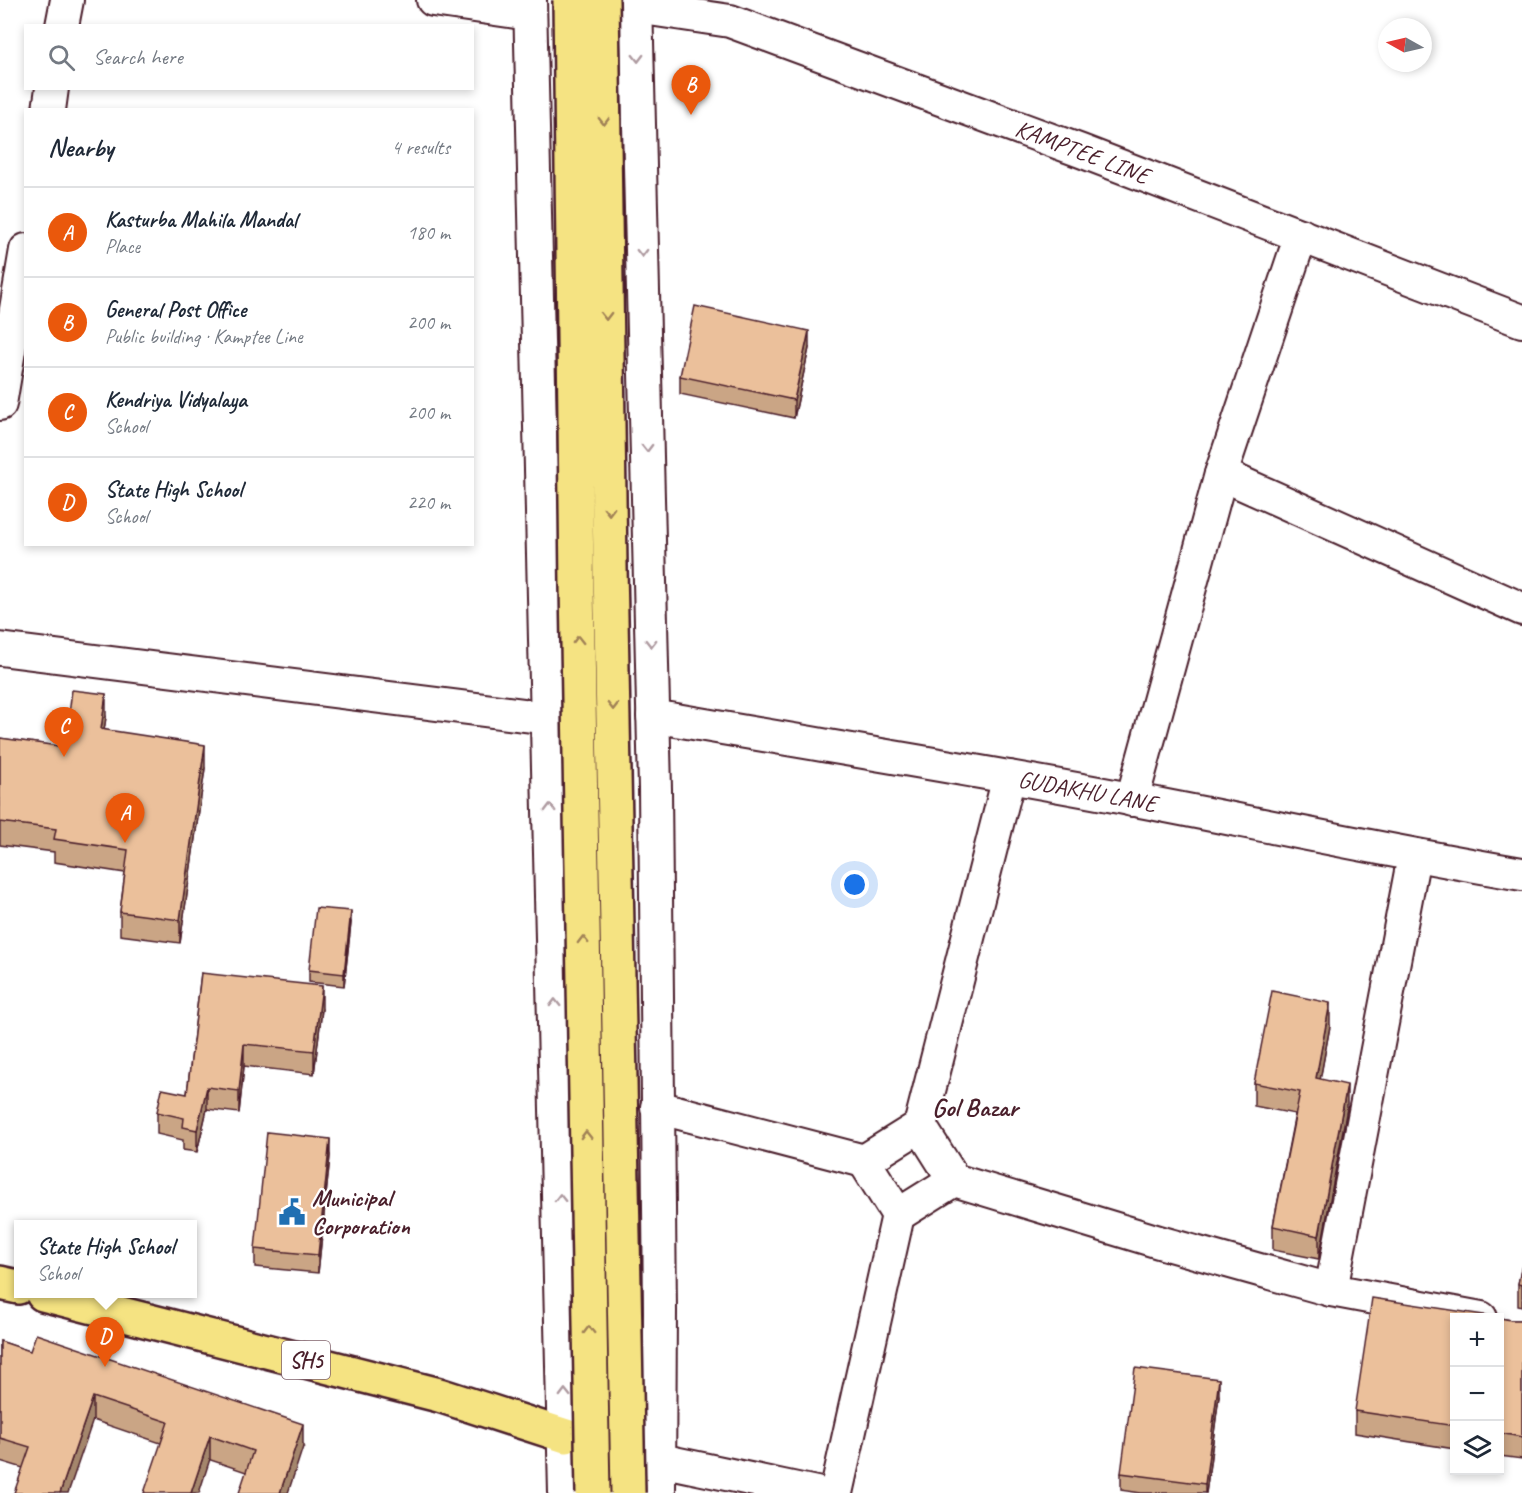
<!DOCTYPE html>
<meta charset="utf-8">
<style>
:root{--surface:#fff;--page:#f6f6f7;--text:#1f2937;--muted:#747a83;--line:#e0e1e3;--accent:#ea580c}
body{margin:0;font-family:Caveat,sans-serif;background:var(--page);color:var(--text)}
.controls{position:absolute;right:18px;bottom:18px;display:grid;overflow:hidden;border-radius:0px;box-shadow:0 3px 9px #0003}
.controls button{width:54px;height:54px;display:grid;place-items:center;padding:0;border:0;border-bottom:2px solid var(--line);background:var(--surface);color:var(--text);font:30px sans-serif}
.compass{position:absolute;left:1378px;top:18px;width:54px;height:54px;border-radius:50%;background:var(--surface);box-shadow:0 3px 9px #0003;rotate:278deg}
.you{position:absolute;left:855px;top:885px;width:21px;height:21px;margin:-15px;border:4px solid #fff;border-radius:50%;background:#1a73e8;box-shadow:0 0 0 9px #1a73e833}
.badge{display:grid;place-items:center;width:39px;height:39px;border-radius:50%;background:var(--accent);color:#fff;font-size:20px;font-weight:700}
.pin{position:absolute;translate:-50% -50px;filter:drop-shadow(0 2px 3px #0008)}
.pin::after{content:'';position:absolute;top:32px;width:21px;height:18px;background:inherit;clip-path:polygon(0 0,100% 0,50% 100%)}
.popup{position:absolute;left:14px;top:1220px;width:183px;height:78px;box-sizing:border-box;display:grid;place-content:center;border-radius:0px;background:var(--surface);filter:drop-shadow(0 2px 4px #0005);font-size:20px;white-space:nowrap;color:var(--muted)}
.popup b{font-size:22px;color:var(--text)}
.popup::after{content:'';position:absolute;left:50%;top:100%;margin-left:-12px;border:12px solid transparent;border-top-color:var(--surface)}
.list{margin:0;padding:0;list-style:none}
h2{display:flex;justify-content:space-between;align-items:center;height:78px;margin:0;padding:0 24px;font-size:26px}
h2 small{font-size:20px;font-weight:400;color:var(--muted)}
.list li{display:grid;grid-template-columns:39px 1fr auto;gap:18px;align-items:center;box-sizing:border-box;height:90px;padding:0 24px;border-top:2px solid var(--line)}
.list b{display:block;font-size:22px;white-space:nowrap}
.list p{margin:0;font-size:20px;white-space:nowrap;color:var(--muted)}
.list em{font-size:20px;font-style:normal;color:var(--muted)}
.icon{flex:none;width:33px;height:33px;fill:none;stroke:currentColor;stroke-width:2;stroke-linecap:round;stroke-linejoin:round}
.map{position:relative;flex:none;width:1522px;height:1493px;overflow:hidden}
.search{position:absolute;background:var(--surface);box-shadow:0 3px 9px #0003;left:24px;top:24px;width:450px;height:66px;display:flex;align-items:center;gap:15px;box-sizing:border-box;padding:0 21px;border-radius:0px;color:var(--muted);font-size:22px}
.panel{position:absolute;background:var(--surface);box-shadow:0 3px 9px #0003;left:24px;top:108px;width:450px;height:438px;border-radius:0px}
.map>svg:first-child{display:block}
.lines{fill:none;stroke-linecap:round;stroke-linejoin:round}
.minor-casing{stroke:#4a1f2b;stroke-width:36}
.major-casing{stroke:#4a1f2b;stroke-width:38}
.minor{stroke:#fff;stroke-width:32}
.major{stroke:#f5e382;stroke-width:33}
.major-bridge-casing{stroke:#4a1f2b;stroke-width:38;stroke-linecap:butt}
.major-bridge{stroke:#f5e382;stroke-width:33}
.wall{fill:#caa585;stroke:#4a1f2b;stroke-width:1.5}
.shaded-wall{fill:#a4866c;stroke:#4a1f2b;stroke-width:1.5}
.building{fill:#ebc09b;stroke:#4a1f2b;stroke-width:1.5}
.oneway{stroke:#ae9aa0}
.oneway2{stroke:#a08156}
.labels{text-anchor:middle;stroke-width:4.5;stroke-linejoin:round;paint-order:stroke}
.shield{fill:#fff;stroke:#80626b;stroke-width:1.5}
.shield-label{font-size:22px;font-weight:bold;fill:#4a1f2b}
.street-label{font-size:24px;fill:#4a1f2b;stroke:#fff}
.poi-label{font-size:24px;font-weight:bold;fill:#4a1f2b;stroke:#fff;text-anchor:start}
.neighbourhood-label{font-size:26px;font-weight:bold;fill:#4a1f2b;stroke:#fff}
</style>
<div class="map">
<svg width="1522" height="1493" viewBox="0 0 1522 1493">
<rect width="100%" height="100%" fill="#fff"/>
<filter id="ink" filterUnits="userSpaceOnUse"><feTurbulence type="fractalNoise" baseFrequency=".0167" numOctaves="2"/><feDisplacementMap in="SourceGraphic" scale="12" xChannelSelector="R" yChannelSelector="G"/><feConvolveMatrix kernelMatrix="1 2 1 2 8 2 1 2 1" color-interpolation-filters="sRGB"/></filter>
<g filter="url(#ink)">
<g class="lines">
<defs>
<g id="minor">
<path d="M 433,0 L 530,14"/>
<path d="M 530,0 L 565,1493"/>
<path d="M 636,0 L 655,789 L 660,1311 L 659,1493"/>
<path id="s1" d="M 636,7 L 730,21 L 1081,151 L 1522,321"/>
<path d="M 62,26 L 67,0"/>
<path d="M 49,110 L 52,88"/>
<path d="M 0,404 L 26,250"/>
<path d="M 1221,474 L 1522,609"/>
<path d="M 0,649 L 548,718"/>
<path id="s2" d="M 653,716 C 812,744 972,769 1130,799 C 1261,824 1391,852 1522,874"/>
<path d="M 1132,800 L 1221,474 L 1301,235"/>
<path d="M 1414,856 L 1331,1290 L 1481,1318"/>
<path d="M 657,1107 L 864,1161"/>
<path d="M 920,1126 L 1009,777"/>
<path d="M 954,1180 L 898,1215 L 864,1161 L 920,1126 L 954,1180 L 1159,1242 L 1331,1290"/>
<path d="M 641,1456 L 816,1493"/>
<path d="M 836,1493 L 898,1215"/>
</g>
<path id="major" d="M 0,1283 L 18,1287
M 43,1294 L 439,1395 L 566,1436"/>
</defs>
<use href="#minor" class="minor-casing"/>
<use href="#major" class="major-casing"/>
<use href="#minor" class="minor"/>
<use href="#major" class="major"/>
<defs>
<path id="major-bridge" d="M 570,0 L 577,585 L 593,1493
M 602,0 L 610,567 L 628,1493"/>
</defs>
<use href="#major-bridge" class="major-bridge-casing"/>
<use href="#major-bridge" class="major-bridge"/>
</g>
<path class="wall" d="M 809,348 L 794,418 L 680,394 L 680,376 Z
M 106,717 L 104,730 L 205,768 L 180,943 L 120,935 L 120,912 L 125,873 L 54,862 L 54,852 L 0,845 L 0,738 L 65,747 Z
M 351,923 L 344,986 L 309,982 L 309,970 Z
M 201,973 L 322,1009 L 314,1074 L 244,1066 L 239,1113 L 207,1109 L 197,1152 L 183,1150 L 183,1140 L 157,1134 L 157,1112 L 187,1094 Z
M 1330,1026 L 1320,1079 L 1347,1108 L 1319,1259 L 1273,1250 L 1273,1226 L 1295,1114 L 1254,1106 L 1254,1083 Z
M 330,1156 L 318,1273 L 255,1267 L 255,1249 Z
M 1522,1265 L 1522,1307 L 1518,1306 L 1518,1284 Z
M 1455,1317 L 1455,1449 L 1355,1433 L 1355,1411 Z
M 1500,1318 L 1511,1320 L 1522,1320 L 1522,1459 L 1500,1456 Z
M 0,1341 L 303,1447 L 246,1472 L 93,1420 L 23,1468 L 0,1461 Z
M 1219,1396 L 1206,1493 L 1141,1493 L 1121,1490 L 1121,1473 Z"/>
<path class="shaded-wall" d="M 809,331 L 809,348 L 794,418 L 794,400 Z
M 106,694 L 106,717 L 101,752 L 101,729 Z
M 205,745 L 205,768 L 180,943 L 180,920 Z
M 351,911 L 351,923 L 344,986 L 344,974 Z
M 322,986 L 322,1009 L 314,1074 L 314,1051 Z
M 1330,1003 L 1330,1026 L 1316,1102 L 1316,1078 Z
M 244,1044 L 244,1066 L 239,1113 L 239,1091 Z
M 1347,1085 L 1347,1108 L 1319,1259 L 1319,1236 Z
M 207,1087 L 207,1109 L 197,1152 L 197,1130 Z
M 330,1139 L 330,1156 L 318,1273 L 318,1255 Z
M 1219,1379 L 1219,1396 L 1206,1493 L 1205,1493 L 1205,1484 Z
M 93,1397 L 93,1420 L 68,1493 L 60,1493 Z
M 303,1424 L 303,1447 L 288,1493 L 280,1493 Z
M 210,1436 L 210,1459 L 199,1493 L 191,1493 Z"/>
<path class="building" d="M 695,306 L 809,331 L 794,400 L 680,376 Z
M 72,690 L 106,694 L 101,729 L 205,745 L 180,920 L 120,912 L 128,850 L 54,839 L 56,829 L 0,822 L 0,738 L 65,747 Z
M 316,908 L 351,911 L 344,974 L 309,970 Z
M 201,973 L 322,986 L 314,1051 L 244,1044 L 239,1091 L 207,1087 L 197,1130 L 183,1127 L 184,1118 L 157,1112 L 162,1089 L 187,1094 Z
M 1272,991 L 1330,1003 L 1316,1078 L 1347,1085 L 1319,1236 L 1273,1226 L 1300,1092 L 1254,1083 Z
M 267,1132 L 330,1139 L 318,1255 L 255,1249 Z
M 1522,1265 L 1522,1285 L 1518,1284 Z
M 1372,1298 L 1497,1317 L 1455,1317 L 1455,1426 L 1355,1411 Z
M 1500,1318 L 1511,1320 L 1522,1320 L 1522,1437 L 1500,1433 Z
M 36,1334 L 303,1424 L 280,1493 L 239,1493 L 253,1451 L 210,1436 L 191,1493 L 144,1493 L 168,1422 L 93,1397 L 60,1493 L 14,1493 L 30,1447 L 0,1438 L 0,1341 L 30,1351 Z
M 1135,1368 L 1219,1379 L 1205,1484 L 1121,1473 Z"/>
<defs><path id="oneway-chevron" d="M-2-3.5L2.5 0L-2 3.5" fill="none" stroke-width="1.6" stroke-linecap="round" stroke-linejoin="round" transform="scale(1.5)"/></defs>
<g class="oneway">
<use href="#oneway-chevron" transform="translate(638 58) rotate(89)"/>
<use href="#oneway-chevron" transform="translate(642 253) rotate(89)"/>
<use href="#oneway-chevron" transform="translate(647 448) rotate(89)"/>
<use href="#oneway-chevron" transform="translate(651 643) rotate(89)"/>
<use href="#oneway-chevron" transform="translate(550 808) rotate(-91)"/>
<use href="#oneway-chevron" transform="translate(555 1003) rotate(-91)"/>
<use href="#oneway-chevron" transform="translate(560 1198) rotate(-91)"/>
<use href="#oneway-chevron" transform="translate(565 1393) rotate(-91)"/>
</g>
<g class="oneway2">
<use href="#oneway-chevron" transform="translate(604 121) rotate(89)"/>
<use href="#oneway-chevron" transform="translate(606 316) rotate(89)"/>
<use href="#oneway-chevron" transform="translate(609 511) rotate(89)"/>
<use href="#oneway-chevron" transform="translate(578 640) rotate(-91)"/>
<use href="#oneway-chevron" transform="translate(613 706) rotate(89)"/>
<use href="#oneway-chevron" transform="translate(583 940) rotate(-91)"/>
<use href="#oneway-chevron" transform="translate(586 1135) rotate(-91)"/>
<use href="#oneway-chevron" transform="translate(589 1330) rotate(-91)"/>
</g>
</g>
<defs>
<symbol id="civic-bare" viewBox="-9 -9 18 18"><path d="M-.6-6.5H3V-4.5H.6V-3L4-1V1h2V6H-6V1h2V-1L-.6-3ZM-1.2 2.5V6h2.4V2.5Z" fill="#1f6fb2" stroke="#fff" stroke-width="2.5" paint-order="stroke"/></symbol>
</defs>
<g fill-rule="evenodd">
<use href="#civic-bare" x="273" y="1193" width="38" height="38"/>
</g>
<g class="labels">
<rect class="shield" x="282" y="1341" width="48" height="38" rx="4.5"/>
<g class="shield-label">
<text x="306" y="1368">SH5</text>
</g>
<g class="street-label">
<text dy="8" stroke="none"><textPath href="#s1" startOffset="471">KAMPTEE LINE</textPath></text>
<text dy="8" stroke="none"><textPath href="#s2" startOffset="441">GUDAKHU LANE</textPath></text>
</g>
<g class="poi-label">
<text x="312" y="1206">Municipal<tspan x="312" dy="28">Corporation</tspan></text>
</g>
<g class="neighbourhood-label">
<text x="975" y="1116">Gol Bazar</text>
</g>
</g>
</svg>
<div class="controls">
<button>+</button>
<button>−</button>
<button><svg class="icon" aria-label="layers" viewBox="0 0 24 24"><path d="M12 4l9 5-9 5-9-5zM3 14l9 5 9-5"/></svg></button>
</div>
<svg class="compass" viewBox="-18 -18 36 36"><path d="M0-13l5 13h-10z" fill="#e53935"/><path d="M0 13l5-13h-10z" fill="#747a83"/></svg>
<div class="you"></div>
<div class="pin badge" style="left:125px;top:843px">A</div>
<div class="pin badge" style="left:691px;top:115px">B</div>
<div class="pin badge" style="left:64px;top:757px">C</div>
<div class="pin badge" style="left:105px;top:1367px">D</div>
<div class="popup"><b>State High School</b>School</div>
<div class="search"><svg class="icon" aria-label="search" viewBox="0 0 24 24"><circle cx="10" cy="10" r="6"/><path d="M15 15l6 6"/></svg>Search here</div>
<section class="panel">
<h2>Nearby<small>4 results</small></h2>
<ul class="list">
<li><span class="badge">A</span><div><b>Kasturba Mahila Mandal</b><p>Place</p></div><em>180 m</em></li>
<li><span class="badge">B</span><div><b>General Post Office</b><p>Public building · Kamptee Line</p></div><em>200 m</em></li>
<li><span class="badge">C</span><div><b>Kendriya Vidyalaya</b><p>School</p></div><em>200 m</em></li>
<li><span class="badge">D</span><div><b>State High School</b><p>School</p></div><em>220 m</em></li>
</ul>
</section>
</div>
